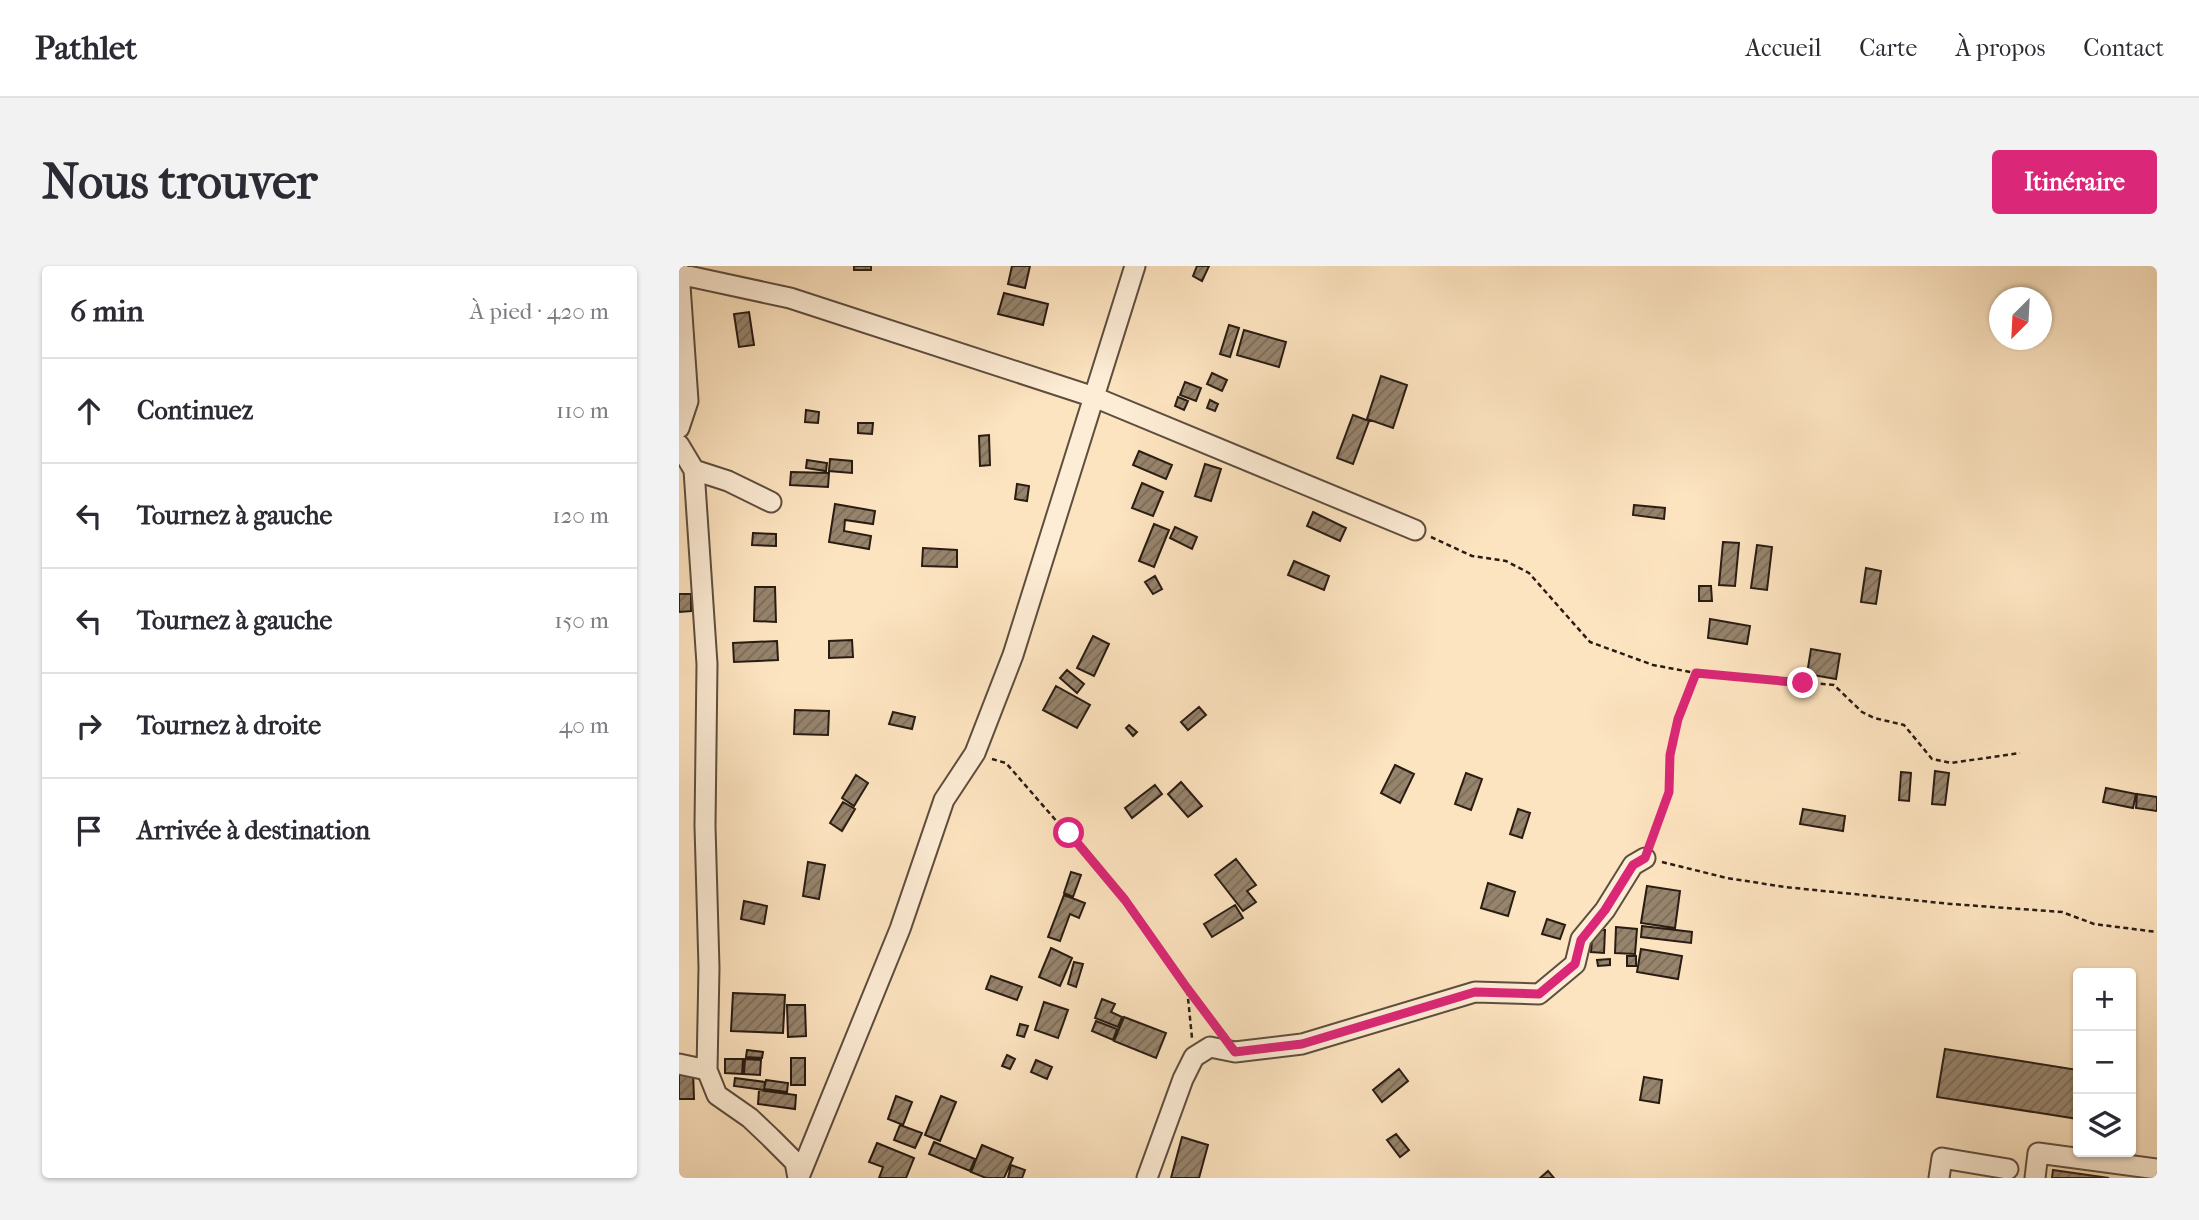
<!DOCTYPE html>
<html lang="fr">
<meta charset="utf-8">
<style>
:root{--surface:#fff;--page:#f2f2f3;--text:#2b2b33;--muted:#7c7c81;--line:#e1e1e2;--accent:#db2777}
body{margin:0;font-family:"IM FELL French Canon",serif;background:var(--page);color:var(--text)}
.controls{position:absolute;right:21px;bottom:21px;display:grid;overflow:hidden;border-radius:7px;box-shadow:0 2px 5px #0004}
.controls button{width:63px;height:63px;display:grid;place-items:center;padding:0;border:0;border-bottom:2px solid var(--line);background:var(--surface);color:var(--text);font:35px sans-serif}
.compass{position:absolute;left:1310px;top:21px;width:63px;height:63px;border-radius:50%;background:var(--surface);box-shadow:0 2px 5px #0004;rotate:204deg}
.stop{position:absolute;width:21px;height:21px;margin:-16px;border:5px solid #db2777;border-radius:50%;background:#fff}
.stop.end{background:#db2777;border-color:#fff;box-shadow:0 2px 7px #0008}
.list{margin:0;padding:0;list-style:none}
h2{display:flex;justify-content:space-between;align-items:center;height:91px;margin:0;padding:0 28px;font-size:30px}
h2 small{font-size:23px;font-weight:400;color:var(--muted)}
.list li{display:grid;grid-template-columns:46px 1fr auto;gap:21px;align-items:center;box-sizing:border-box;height:105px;padding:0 28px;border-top:2px solid var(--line)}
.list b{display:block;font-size:26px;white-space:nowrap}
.list em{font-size:23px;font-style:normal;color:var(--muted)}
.icon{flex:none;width:38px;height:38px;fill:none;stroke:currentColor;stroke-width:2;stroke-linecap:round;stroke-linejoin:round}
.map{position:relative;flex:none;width:1478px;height:912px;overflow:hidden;border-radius:7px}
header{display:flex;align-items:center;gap:42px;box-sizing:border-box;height:98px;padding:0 35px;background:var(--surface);border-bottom:2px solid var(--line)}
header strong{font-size:33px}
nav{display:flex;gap:38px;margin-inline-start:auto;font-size:24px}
.intro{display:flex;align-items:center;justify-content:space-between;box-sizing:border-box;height:168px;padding:0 42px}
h1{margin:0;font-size:49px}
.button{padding:18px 32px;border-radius:7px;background:var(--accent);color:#fff;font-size:24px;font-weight:700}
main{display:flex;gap:42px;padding:0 42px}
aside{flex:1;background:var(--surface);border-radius:7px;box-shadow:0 2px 5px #0004}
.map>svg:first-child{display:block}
.building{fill:url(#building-hatch);stroke:#291c13;stroke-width:2}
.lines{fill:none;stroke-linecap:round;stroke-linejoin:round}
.minor-casing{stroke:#5e4e3e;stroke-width:23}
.path{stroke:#291c13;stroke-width:2.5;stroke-dasharray:5 3.5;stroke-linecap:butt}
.minor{stroke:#feedd6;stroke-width:19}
.route{stroke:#db2777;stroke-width:9}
</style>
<header>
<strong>Pathlet</strong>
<nav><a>Accueil</a><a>Carte</a><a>À propos</a><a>Contact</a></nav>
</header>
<div class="intro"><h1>Nous trouver</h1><a class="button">Itinéraire</a></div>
<main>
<aside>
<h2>6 min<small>À pied · 420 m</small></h2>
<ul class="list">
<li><svg class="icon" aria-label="ahead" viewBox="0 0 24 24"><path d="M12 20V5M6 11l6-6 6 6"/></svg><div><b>Continuez</b></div><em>110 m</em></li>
<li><svg class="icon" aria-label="left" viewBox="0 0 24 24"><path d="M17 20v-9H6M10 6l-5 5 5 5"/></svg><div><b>Tournez à gauche</b></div><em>120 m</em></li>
<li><svg class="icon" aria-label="left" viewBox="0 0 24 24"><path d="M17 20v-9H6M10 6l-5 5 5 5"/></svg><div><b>Tournez à gauche</b></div><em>150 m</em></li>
<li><svg class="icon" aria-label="right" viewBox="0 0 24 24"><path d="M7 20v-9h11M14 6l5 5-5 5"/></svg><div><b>Tournez à droite</b></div><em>40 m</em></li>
<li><svg class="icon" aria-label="arrive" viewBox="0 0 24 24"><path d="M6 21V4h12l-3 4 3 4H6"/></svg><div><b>Arrivée à destination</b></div></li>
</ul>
</aside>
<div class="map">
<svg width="1478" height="912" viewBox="0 0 1478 912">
<defs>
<pattern id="building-hatch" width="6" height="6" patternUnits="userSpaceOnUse" patternTransform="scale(1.75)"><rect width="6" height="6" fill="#97846d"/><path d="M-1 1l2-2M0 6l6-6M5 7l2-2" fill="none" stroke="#7b6b58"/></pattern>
</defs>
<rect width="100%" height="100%" fill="#fde4c0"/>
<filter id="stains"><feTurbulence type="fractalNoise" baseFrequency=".00286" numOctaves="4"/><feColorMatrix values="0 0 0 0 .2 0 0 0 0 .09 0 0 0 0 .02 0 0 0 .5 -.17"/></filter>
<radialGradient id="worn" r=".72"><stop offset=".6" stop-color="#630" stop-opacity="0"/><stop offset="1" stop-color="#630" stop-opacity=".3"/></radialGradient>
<path class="building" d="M 175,0 L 192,0 L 192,4 L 175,4 Z
M 333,0 L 351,0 L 346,22 L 329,18 Z
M 518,0 L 530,0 L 523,15 L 514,10 Z
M 325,27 L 369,38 L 364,59 L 319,48 Z
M 70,46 L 75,79 L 60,81 L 55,48 Z
M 550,59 L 560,62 L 551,91 L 541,88 Z
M 565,64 L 607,76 L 600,101 L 558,89 Z
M 533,107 L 548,114 L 543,125 L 528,118 Z
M 702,110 L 728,119 L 714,162 L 688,153 Z
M 506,116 L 522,122 L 517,135 L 501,129 Z
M 499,131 L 509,135 L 505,144 L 496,140 Z
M 531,134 L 539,138 L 536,145 L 528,142 Z
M 127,144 L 140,146 L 139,157 L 126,156 Z
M 674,149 L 690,155 L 674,198 L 658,192 Z
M 179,157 L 194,157 L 193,168 L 179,167 Z
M 310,169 L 311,199 L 301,200 L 300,170 Z
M 460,185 L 493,199 L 487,213 L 454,199 Z
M 151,193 L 173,195 L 173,207 L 150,205 Z
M 128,194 L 148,197 L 147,205 L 127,202 Z
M 526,198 L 542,203 L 532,235 L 516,230 Z
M 112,206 L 150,207 L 149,221 L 111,219 Z
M 463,217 L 484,226 L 474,250 L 453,242 Z
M 338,218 L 350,220 L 348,235 L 336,233 Z
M 156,238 L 196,245 L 194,258 L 166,254 L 165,265 L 192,270 L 190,283 L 150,276 Z
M 955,239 L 986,242 L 985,253 L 954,249 Z
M 634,246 L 667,262 L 661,275 L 628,260 Z
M 475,258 L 490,264 L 475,301 L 460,295 Z
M 496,261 L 518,271 L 513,283 L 491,272 Z
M 74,267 L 97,268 L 97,280 L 73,279 Z
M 1044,276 L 1060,277 L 1056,320 L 1040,319 Z
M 1078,279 L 1093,281 L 1088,324 L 1072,322 Z
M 244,282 L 278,284 L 278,301 L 243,300 Z
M 615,295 L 650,310 L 645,324 L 609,309 Z
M 1187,302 L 1202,305 L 1197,338 L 1182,336 Z
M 476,310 L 483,323 L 474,328 L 466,316 Z
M 1020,320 L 1032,320 L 1033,335 L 1020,335 Z
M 76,321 L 96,321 L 97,356 L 75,355 Z
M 0,328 L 12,328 L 12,345 L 0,346 Z
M 1031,353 L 1071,360 L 1068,378 L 1029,372 Z
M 414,370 L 430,378 L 415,410 L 398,402 Z
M 173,374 L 174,391 L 150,392 L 150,375 Z
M 98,375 L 99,394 L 55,396 L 54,377 Z
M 1132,383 L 1161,388 L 1157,413 L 1128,408 Z
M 388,404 L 405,418 L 398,427 L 381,412 Z
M 377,420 L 411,439 L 398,462 L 364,444 Z
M 520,441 L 527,449 L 509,464 L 502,456 Z
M 116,444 L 150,445 L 149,469 L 115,468 Z
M 214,446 L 236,451 L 233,463 L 210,458 Z
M 450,459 L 458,466 L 454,470 L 447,462 Z
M 716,499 L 735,508 L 721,537 L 702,527 Z
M 1256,505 L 1270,507 L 1266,539 L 1253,538 Z
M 1222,506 L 1232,507 L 1230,535 L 1220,534 Z
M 787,507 L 803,513 L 792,544 L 776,538 Z
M 177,509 L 189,517 L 175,540 L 163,532 Z
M 502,516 L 523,540 L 509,551 L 489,528 Z
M 476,519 L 483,528 L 453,552 L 446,542 Z
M 1427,522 L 1457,528 L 1454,542 L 1424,536 Z
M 1458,528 L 1478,531 L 1478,545 L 1457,542 Z
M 164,536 L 176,543 L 163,565 L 151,557 Z
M 839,543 L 851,547 L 843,572 L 831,568 Z
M 1124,543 L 1166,550 L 1164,565 L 1121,558 Z
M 557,593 L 577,619 L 568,625 L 577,636 L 564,645 L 536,609 Z
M 129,596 L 146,599 L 140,633 L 124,630 Z
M 392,606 L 402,609 L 394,631 L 385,627 Z
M 809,617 L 836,626 L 829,650 L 802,642 Z
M 968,620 L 1001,625 L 996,662 L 962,657 Z
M 385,629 L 406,637 L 400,652 L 391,648 L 381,675 L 369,671 Z
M 65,635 L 88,640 L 85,658 L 62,653 Z
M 556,639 L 564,652 L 533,671 L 525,658 Z
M 868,653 L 886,659 L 881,673 L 863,668 Z
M 963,660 L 1013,666 L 1012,677 L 962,671 Z
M 937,661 L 958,663 L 956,688 L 936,687 Z
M 914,663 L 926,664 L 925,687 L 912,686 Z
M 372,682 L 393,692 L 381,720 L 360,711 Z
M 962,683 L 1003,690 L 999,713 L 958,706 Z
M 948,690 L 957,690 L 957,700 L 948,700 Z
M 931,693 L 931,699 L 919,700 L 918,694 Z
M 395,696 L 404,698 L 397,721 L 389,718 Z
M 312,710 L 343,721 L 338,734 L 307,723 Z
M 54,727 L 106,729 L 104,767 L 52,765 Z
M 423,733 L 436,738 L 432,746 L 443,751 L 439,761 L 416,752 Z
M 365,736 L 389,744 L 379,772 L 356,764 Z
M 108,739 L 126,739 L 127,770 L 109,771 Z
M 445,751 L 487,767 L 477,792 L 435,775 Z
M 417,755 L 438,763 L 434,774 L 413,765 Z
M 341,758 L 349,760 L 345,771 L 338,769 Z
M 1266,783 L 1399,804 L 1399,853 L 1258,831 Z
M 68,784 L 84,786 L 83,792 L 67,791 Z
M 328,789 L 336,793 L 331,803 L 323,800 Z
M 112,792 L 126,792 L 126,819 L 112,819 Z
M 46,793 L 64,793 L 63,808 L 46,807 Z
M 66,793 L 82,794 L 81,809 L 65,808 Z
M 357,794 L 373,801 L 368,813 L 352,806 Z
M 720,803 L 729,815 L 703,836 L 694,824 Z
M 0,805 L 14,805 L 15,833 L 0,833 Z
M 965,811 L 983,814 L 980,837 L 961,834 Z
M 56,812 L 86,816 L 85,824 L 55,820 Z
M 87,814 L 109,817 L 108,826 L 85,823 Z
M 80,824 L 117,829 L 116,843 L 79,838 Z
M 217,830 L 233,836 L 224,859 L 209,853 Z
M 262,830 L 277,836 L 261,875 L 246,869 Z
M 221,859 L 243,867 L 236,882 L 215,874 Z
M 717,868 L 730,884 L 721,891 L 708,874 Z
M 503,871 L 529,879 L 520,912 L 492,912 Z
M 255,876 L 296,893 L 291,905 L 250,888 Z
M 198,877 L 235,892 L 227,912 L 200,912 L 204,901 L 190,896 Z
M 303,879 L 334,892 L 325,912 L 307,912 L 292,906 Z
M 332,899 L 346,904 L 343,912 L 329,912 Z
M 1374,904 L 1430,912 L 1373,912 Z
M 869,905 L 875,912 L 861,912 Z"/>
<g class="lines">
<defs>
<path id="minor" d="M 0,5 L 9,135 L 0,162
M 0,8 L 111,32 L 415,131 L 736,264
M 0,179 L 15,204 L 49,215 L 92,236
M 15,204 L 28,398 L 26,560 L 30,702 L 28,804
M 0,798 L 28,804 L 38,829 L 71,852 L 92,872 L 116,896 L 119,912
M 120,911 L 221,663 L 265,534 L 296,487 L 334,389 L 456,0
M 468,912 L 504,813 L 515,791 L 531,781 L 556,786 L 623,778 L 796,726 L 860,728 L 896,698 L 902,673 L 926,644 L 954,599 L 966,592
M 1260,912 L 1263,892 L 1329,903
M 1356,912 L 1359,887 L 1478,903"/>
</defs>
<use href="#minor" class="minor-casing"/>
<path class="path" d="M 752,271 L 793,290 L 827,295 L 850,307 L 911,376 L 974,399 L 1017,407 L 1155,419 L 1183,446 L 1195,452 L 1225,459 L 1253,493 L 1272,497 L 1341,487
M 313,493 L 327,497 L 446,634 L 508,722 L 513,772
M 972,575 L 990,526 L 991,490 L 999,454 L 1017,407
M 983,596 L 1048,612 L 1106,621 L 1272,638 L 1383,646 L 1415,658 L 1478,666
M 510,725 L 540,764"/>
<use href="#minor" class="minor"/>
</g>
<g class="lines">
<path class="route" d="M 390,567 L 446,634 L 508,722 L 556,786 L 623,778 L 796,726 L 860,728 L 896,698 L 902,674 L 926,644 L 954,599 L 966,592 L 990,526 L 991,489 L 999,453 L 1017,407 L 1124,417"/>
</g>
<rect width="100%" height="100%" filter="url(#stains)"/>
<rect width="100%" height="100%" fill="url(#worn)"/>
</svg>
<div class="controls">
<button>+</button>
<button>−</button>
<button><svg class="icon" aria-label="layers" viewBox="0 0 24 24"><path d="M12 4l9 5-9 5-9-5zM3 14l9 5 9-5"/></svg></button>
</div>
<svg class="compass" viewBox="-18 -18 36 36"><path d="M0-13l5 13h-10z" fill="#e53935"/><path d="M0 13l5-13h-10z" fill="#7c7c81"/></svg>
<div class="stop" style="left:390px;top:567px"></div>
<div class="stop end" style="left:1124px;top:417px"></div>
</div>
</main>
